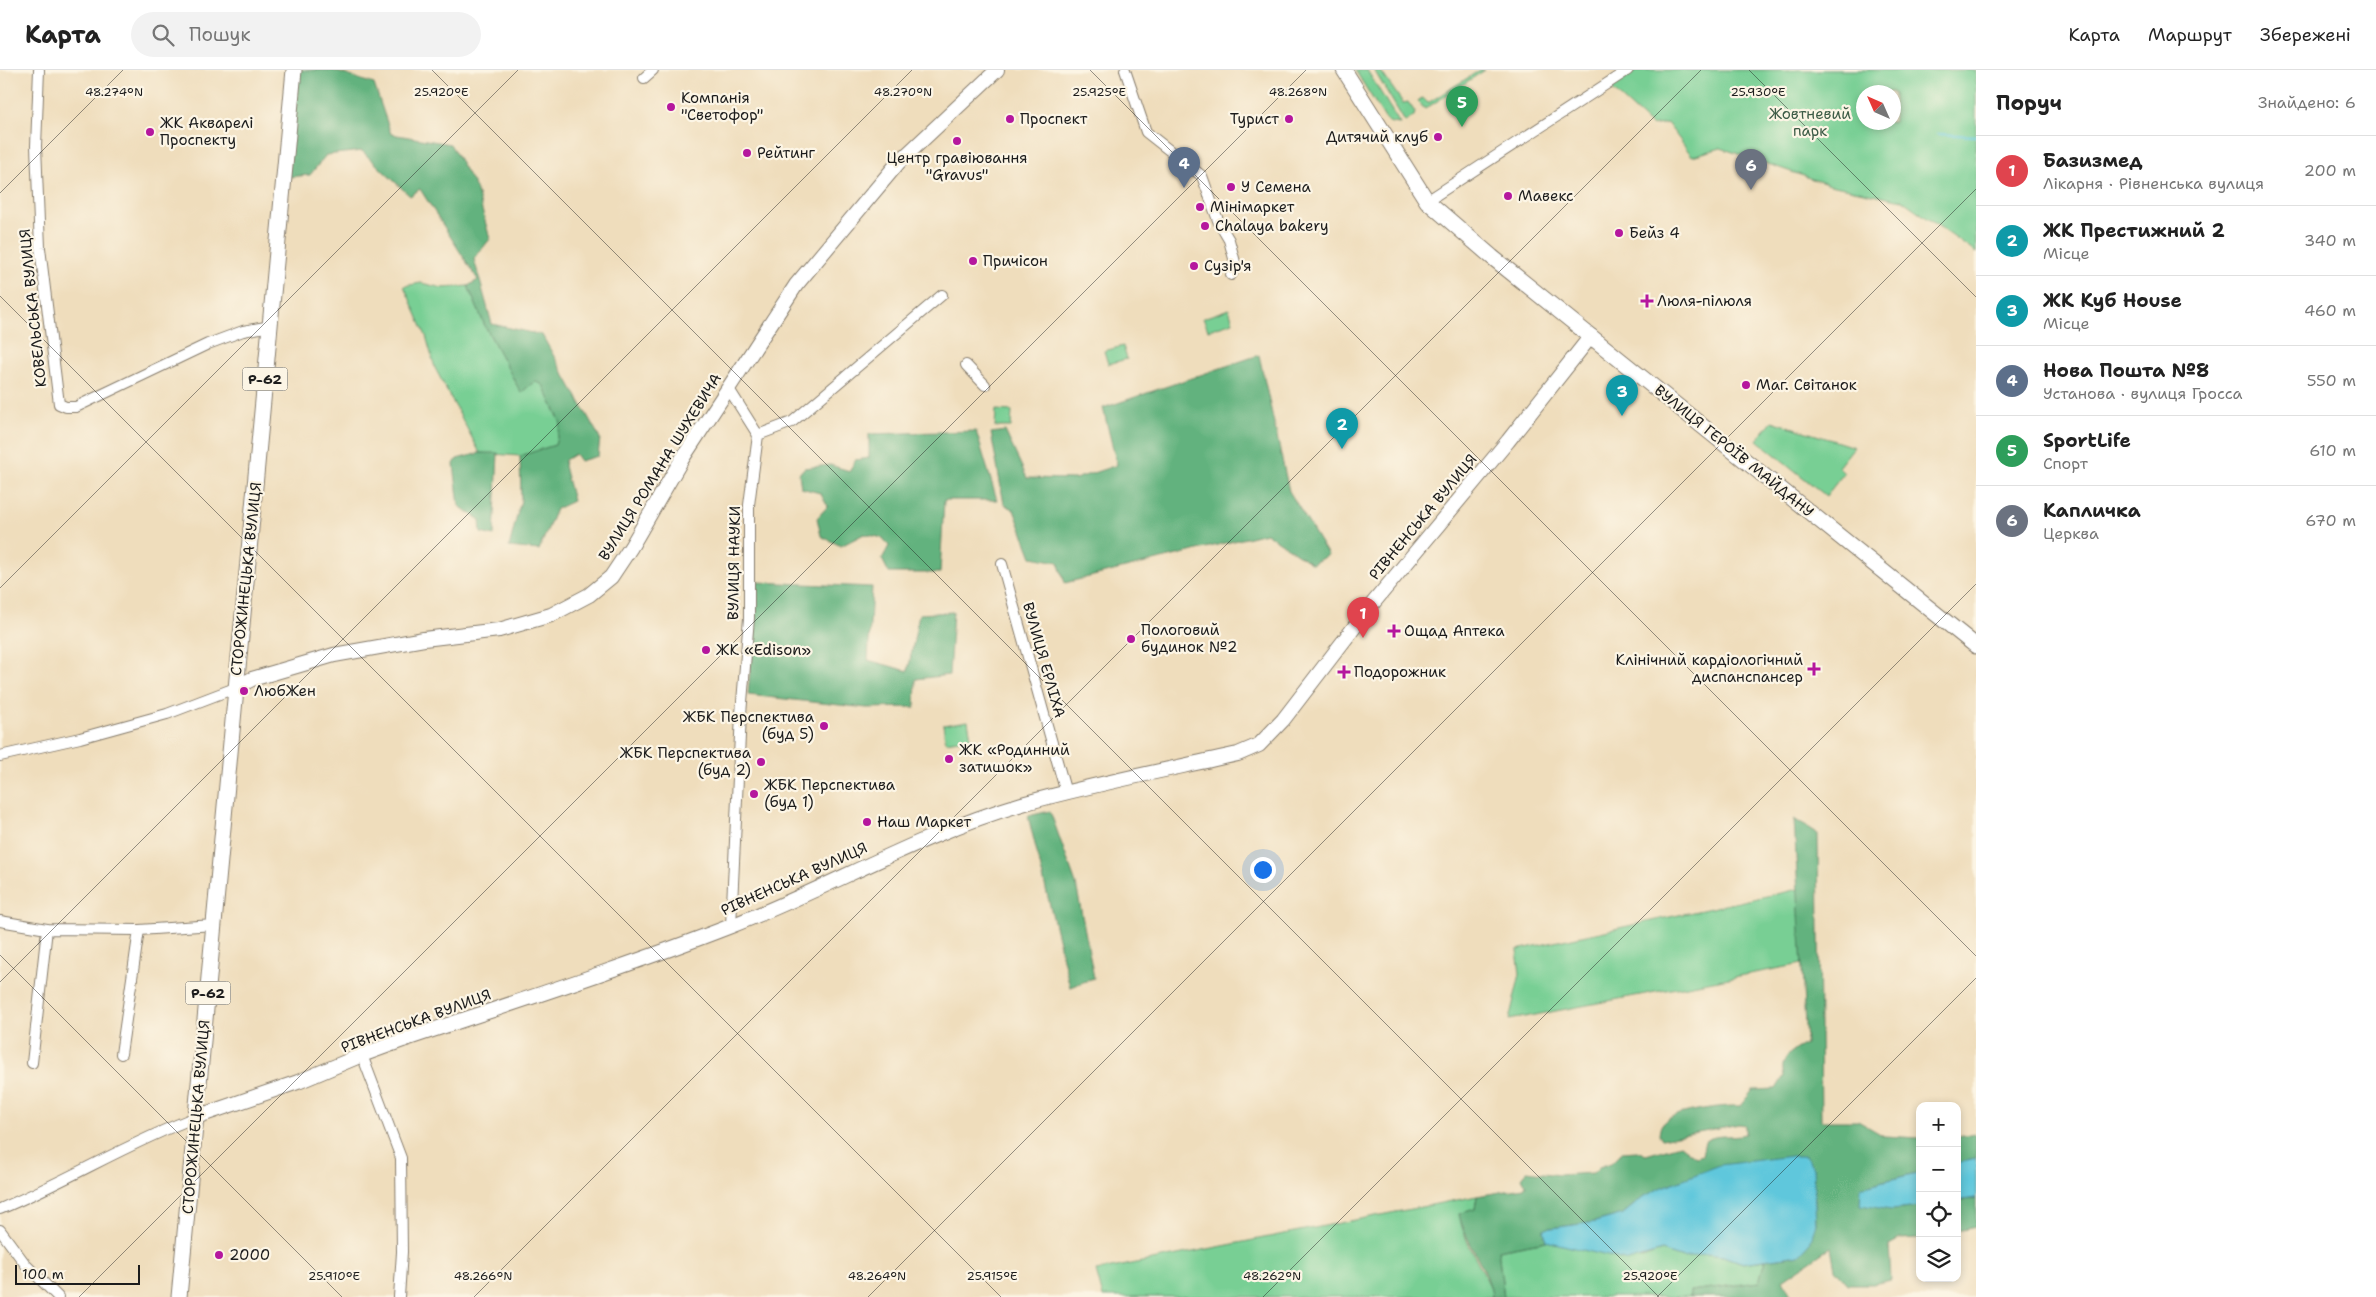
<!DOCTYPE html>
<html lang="uk">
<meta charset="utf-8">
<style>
:root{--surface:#fff;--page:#f2f2f2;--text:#222;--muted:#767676;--line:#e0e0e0;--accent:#111827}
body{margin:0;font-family:"Shantell Sans",sans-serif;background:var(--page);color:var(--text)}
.controls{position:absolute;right:15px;bottom:15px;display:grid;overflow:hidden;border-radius:10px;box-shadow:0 2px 8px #0003}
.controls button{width:45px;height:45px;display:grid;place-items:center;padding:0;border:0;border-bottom:1px solid var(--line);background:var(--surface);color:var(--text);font:25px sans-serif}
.compass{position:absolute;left:1856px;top:15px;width:45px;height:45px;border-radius:50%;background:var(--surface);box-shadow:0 2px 8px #0003;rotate:315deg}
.scale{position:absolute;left:15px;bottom:12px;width:125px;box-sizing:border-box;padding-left:5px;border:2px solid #1c1c1c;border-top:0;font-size:14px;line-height:18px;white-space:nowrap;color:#1c1c1c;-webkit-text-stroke:4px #fcf5e5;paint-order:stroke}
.you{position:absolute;left:1262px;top:799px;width:18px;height:18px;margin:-12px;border:4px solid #fff;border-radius:50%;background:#1a73e8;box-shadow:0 0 0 8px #1a73e833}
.badge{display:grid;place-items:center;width:32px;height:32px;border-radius:50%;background:var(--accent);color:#fff;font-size:16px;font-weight:700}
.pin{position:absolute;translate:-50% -41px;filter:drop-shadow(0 1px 2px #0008)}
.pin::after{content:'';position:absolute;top:26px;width:18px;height:15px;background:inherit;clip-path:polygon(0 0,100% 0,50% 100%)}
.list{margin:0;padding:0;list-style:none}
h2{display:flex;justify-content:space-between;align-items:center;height:65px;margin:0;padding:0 20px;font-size:21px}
h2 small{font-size:16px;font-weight:400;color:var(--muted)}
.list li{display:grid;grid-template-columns:32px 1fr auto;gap:15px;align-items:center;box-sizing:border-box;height:70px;padding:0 20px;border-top:1px solid var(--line)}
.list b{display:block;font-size:19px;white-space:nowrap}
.list p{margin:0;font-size:16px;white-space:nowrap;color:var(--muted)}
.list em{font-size:16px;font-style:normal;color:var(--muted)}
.icon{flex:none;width:28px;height:28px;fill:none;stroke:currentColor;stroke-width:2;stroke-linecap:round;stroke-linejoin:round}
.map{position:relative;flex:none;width:1976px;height:1227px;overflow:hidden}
header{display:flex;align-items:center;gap:30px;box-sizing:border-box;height:70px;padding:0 25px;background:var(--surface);border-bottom:1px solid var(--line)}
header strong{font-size:24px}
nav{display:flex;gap:28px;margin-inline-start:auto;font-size:18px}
.search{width:350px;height:45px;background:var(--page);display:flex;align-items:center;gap:12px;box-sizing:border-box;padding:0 18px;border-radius:28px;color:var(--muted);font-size:19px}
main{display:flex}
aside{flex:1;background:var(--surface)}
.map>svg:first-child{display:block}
.green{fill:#78cf94;stroke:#4a7658;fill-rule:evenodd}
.forest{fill:#62b27e;stroke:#3f674d}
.water{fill:#5fc7dc;stroke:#3e727c}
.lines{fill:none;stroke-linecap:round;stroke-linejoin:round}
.stream{stroke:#5fc7dc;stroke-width:2.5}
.street-casing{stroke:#867c6c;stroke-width:12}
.secondary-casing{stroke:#867c6c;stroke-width:16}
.primary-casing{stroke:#867c6c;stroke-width:17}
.street{stroke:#fff;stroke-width:10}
.secondary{stroke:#fff;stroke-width:14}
.primary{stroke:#fff;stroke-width:15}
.ticks{fill:none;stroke:#1c1c1c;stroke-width:1;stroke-opacity:0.45}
.poi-dot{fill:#b5179e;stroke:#fcf5e5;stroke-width:2}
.labels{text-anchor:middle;stroke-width:4.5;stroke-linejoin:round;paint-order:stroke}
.shield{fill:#fcf5e5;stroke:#5f5d58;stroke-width:1}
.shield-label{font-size:14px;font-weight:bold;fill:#1c1c1c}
.poi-label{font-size:15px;fill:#1c1c1c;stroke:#fcf5e5;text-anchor:start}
.park-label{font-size:15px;fill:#3c5b46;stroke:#fcf5e5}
.street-label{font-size:15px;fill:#1c1c1c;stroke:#fcf5e5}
.ticks-label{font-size:12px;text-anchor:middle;fill:#1c1c1c;stroke:#fcf5e5;stroke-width:4.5;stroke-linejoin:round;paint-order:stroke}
</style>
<header>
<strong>Карта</strong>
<div class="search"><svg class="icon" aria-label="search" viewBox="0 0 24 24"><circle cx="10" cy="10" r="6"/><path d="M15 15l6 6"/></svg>Пошук</div>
<nav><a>Карта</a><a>Маршрут</a><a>Збережені</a></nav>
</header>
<main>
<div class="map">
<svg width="1976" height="1227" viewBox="0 0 1976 1227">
<rect width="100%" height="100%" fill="#fcf5e5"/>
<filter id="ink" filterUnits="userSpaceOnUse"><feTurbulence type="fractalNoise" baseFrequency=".02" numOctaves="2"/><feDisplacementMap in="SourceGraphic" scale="10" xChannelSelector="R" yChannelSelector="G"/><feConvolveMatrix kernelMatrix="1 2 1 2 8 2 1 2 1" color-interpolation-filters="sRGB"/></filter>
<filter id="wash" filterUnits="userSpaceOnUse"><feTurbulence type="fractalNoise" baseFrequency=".0096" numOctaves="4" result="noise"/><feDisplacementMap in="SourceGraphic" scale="20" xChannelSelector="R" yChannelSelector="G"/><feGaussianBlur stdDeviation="1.12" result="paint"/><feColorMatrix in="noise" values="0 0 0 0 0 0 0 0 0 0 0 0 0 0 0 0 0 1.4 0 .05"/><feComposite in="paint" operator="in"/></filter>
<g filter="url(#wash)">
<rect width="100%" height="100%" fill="#efddbc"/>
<path class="green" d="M 1355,0 L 1367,0 L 1400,54 L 1391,53 L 1386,50 Z
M 1374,0 L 1380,0 L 1403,33 L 1408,32 L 1415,42 L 1414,46 L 1405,52 Z
M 1480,0 L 1485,0 L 1425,39 L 1417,32 L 1419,29 L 1423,28 L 1428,33 Z
M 1627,0 L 1976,0 L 1976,183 L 1902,130 L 1830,115 L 1721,78 L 1692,86 L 1667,53 L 1652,56 L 1606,14 ZM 1864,22 L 1894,22 L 1894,52 L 1864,52 Z
M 421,213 L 443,218 L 468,216 L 485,256 L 521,322 L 535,311 L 543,315 L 561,353 L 555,375 L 520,386 L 480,383 L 435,298 L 426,266 L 404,216 Z
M 1229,239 L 1233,252 L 1208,260 L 1203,248 Z
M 1123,276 L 1127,289 L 1108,294 L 1104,281 Z
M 996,340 L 1012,341 L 1011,357 L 995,357 Z
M 1772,351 L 1854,377 L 1838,397 L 1844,403 L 1826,426 L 1757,370 Z
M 968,651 L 971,668 L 946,672 L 943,655 Z
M 1799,819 L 1802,894 L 1509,950 L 1520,904 L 1517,880 Z
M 1477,1126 L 1475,1139 L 1459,1144 L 1462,1157 L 1468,1173 L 1491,1218 L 1492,1227 L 1103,1227 L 1096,1201 Z
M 1546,1171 L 1642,1188 L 1662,1181 L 1683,1188 L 1706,1184 L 1724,1186 L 1743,1193 L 1765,1190 L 1759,1212 L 1690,1221 L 1690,1227 L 1504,1227 L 1498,1180 Z"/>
<path class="forest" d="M 298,0 L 332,0 L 374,14 L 391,64 L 450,74 L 476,118 L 490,169 L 474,189 L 492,254 L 542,265 L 600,368 L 598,386 L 580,391 L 575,384 L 565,390 L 564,396 L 573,431 L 556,439 L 539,480 L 509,477 L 521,430 L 520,386 L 555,375 L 561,353 L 543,315 L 535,311 L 521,323 L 485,256 L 468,216 L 478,210 L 420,119 L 410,126 L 362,81 L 326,85 L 310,105 L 288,107 Z
M 1259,285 L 1289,421 L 1328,485 L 1312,494 L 1266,463 L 1065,513 L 1058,492 L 1032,487 L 1014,440 L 1004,434 L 991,363 L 1005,361 L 1027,408 L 1075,409 L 1117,395 L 1103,338 Z
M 976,361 L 997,430 L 944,430 L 940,503 L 889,503 L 882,489 L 889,476 L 883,468 L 864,464 L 841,476 L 821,466 L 817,448 L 828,436 L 820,423 L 801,418 L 799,404 L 804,398 L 830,395 L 850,401 L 855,390 L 869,388 L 869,364 Z
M 480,383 L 498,383 L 494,466 L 481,463 L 480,450 L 459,436 L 454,394 L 457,389 Z
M 757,512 L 872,517 L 868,590 L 908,601 L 919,544 L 953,542 L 949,605 L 916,609 L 915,637 L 867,638 L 748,625 Z
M 1050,741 L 1076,814 L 1094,908 L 1070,917 L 1028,746 Z
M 1794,749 L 1818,764 L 1821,1051 L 1858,1051 L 1884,1066 L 1920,1068 L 1920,1102 L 1861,1117 L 1891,1140 L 1920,1137 L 1920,1168 L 1900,1169 L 1889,1175 L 1891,1210 L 1873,1214 L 1848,1214 L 1835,1199 L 1831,1177 L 1783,1210 L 1792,1227 L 1690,1227 L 1690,1221 L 1759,1212 L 1765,1190 L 1799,1185 L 1816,1153 L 1813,1099 L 1805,1086 L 1645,1126 L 1623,1144 L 1595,1152 L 1544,1159 L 1546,1171 L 1498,1180 L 1504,1227 L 1492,1227 C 1490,1201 1465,1173 1459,1144 L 1475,1139 L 1477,1126 L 1524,1118 L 1526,1115 L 1522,1107 L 1527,1101 L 1559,1105 L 1593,1103 L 1599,1097 L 1611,1093 L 1622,1082 L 1637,1081 L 1646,1085 L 1680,1075 L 1696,1087 L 1702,1085 L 1705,1071 C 1718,1063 1730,1068 1745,1064 L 1745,1055 L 1739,1054 L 1662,1069 L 1659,1065 C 1660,1059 1660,1055 1665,1051 C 1676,1041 1724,1035 1740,1036 L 1753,1020 L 1776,1019 L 1784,1006 C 1779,988 1791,981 1806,974 Z
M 1976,1064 L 1976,1089 L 1957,1093 L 1957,1067 Z
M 1976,1128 L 1976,1157 L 1957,1161 L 1957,1131 Z"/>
<path class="water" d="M 1791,1086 L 1805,1086 L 1813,1098 L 1816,1153 L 1810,1173 L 1799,1185 L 1743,1193 L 1724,1186 L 1706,1184 L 1683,1188 L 1662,1181 L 1628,1191 L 1546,1171 L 1544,1159 L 1595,1152 L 1623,1144 L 1645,1126 L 1660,1118 L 1720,1095 Z
M 1976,1089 L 1976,1128 L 1957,1131 L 1957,1093 Z
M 1920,1102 L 1920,1137 L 1891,1140 L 1860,1135 L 1861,1117 Z"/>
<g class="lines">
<path class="stream" d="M 1937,64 L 1976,66"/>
</g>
</g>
<g filter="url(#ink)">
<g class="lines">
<defs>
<path id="street" d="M 39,0 L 36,76 L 40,178 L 59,334 L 66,337 L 76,337 L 208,274 L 243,261 L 271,256
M 1125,0 L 1146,62 L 1202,106 L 1219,153 L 1229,170 L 1236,196 L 1231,205
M 644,8 L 653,0
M 1427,131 L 1628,0
M 966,295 L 985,315
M 729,319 L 758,365 L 749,435 L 749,548 L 741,644 L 731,856
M 758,365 L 792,352 L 942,225
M 1002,494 L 1066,723
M 0,686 L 80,668 L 167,644 L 235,618
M 0,851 L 47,859 L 139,860 L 214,855
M 121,984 L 139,860
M 362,985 L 401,1088 L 402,1182 L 399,1227
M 32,993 L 47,859
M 0,1139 C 67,1111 128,1073 196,1047
M 0,1160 L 26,1195 L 58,1227"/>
<path id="secondary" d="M 235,618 L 252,609 L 334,585 L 424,569 L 499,560 L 551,545 L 589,525 L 611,507 L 631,477 L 682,389 L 796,215 L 898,93 L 997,0
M 196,1047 L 298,1012 L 362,985 L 403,970 C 513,933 623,898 731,856 C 829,818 920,764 1022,734 C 1093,714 1166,700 1238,684 L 1259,675 L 1283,650 L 1369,538 L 1508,371 L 1591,266"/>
<path id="primary" d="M 1344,0 L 1427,131 L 1492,187 L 1976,576
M 179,1227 L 294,0"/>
</defs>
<use href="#street" class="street-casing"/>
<use href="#secondary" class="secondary-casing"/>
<use href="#primary" class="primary-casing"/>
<use href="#street" class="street"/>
<use href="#secondary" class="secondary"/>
<use href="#primary" class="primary"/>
</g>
</g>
<path class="ticks" d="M 432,0 L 1659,1227M 1090,0 L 1976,886M 1749,0 L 1976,227M 0,123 L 123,0M 0,226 L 1001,1227M 0,518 L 518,0M 0,885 L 342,1227M 0,912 L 912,0M 79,1227 L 1306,0M 474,1227 L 1701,0M 868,1227 L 1976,119M 1263,1227 L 1976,514M 1657,1227 L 1976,908"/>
<g class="poi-dot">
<circle cx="671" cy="37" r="5"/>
<circle cx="1010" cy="49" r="5"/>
<circle cx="1289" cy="49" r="5"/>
<circle cx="150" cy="62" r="5"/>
<circle cx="1438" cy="67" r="5"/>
<circle cx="957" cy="71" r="5"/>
<circle cx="747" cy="83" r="5"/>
<circle cx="1231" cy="117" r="5"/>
<circle cx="1508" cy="126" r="5"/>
<circle cx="1200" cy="137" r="5"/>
<circle cx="1205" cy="156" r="5"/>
<circle cx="1619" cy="163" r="5"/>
<circle cx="973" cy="191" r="5"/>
<circle cx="1194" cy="196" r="5"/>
<path d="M1644.5 223.5h5v5h5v5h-5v5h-5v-5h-5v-5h5z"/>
<circle cx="1746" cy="315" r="5"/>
<path d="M1391.5 553.5h5v5h5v5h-5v5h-5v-5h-5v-5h5z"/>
<circle cx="1131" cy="569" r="5"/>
<circle cx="706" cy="580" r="5"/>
<path d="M1811.5 591.5h5v5h5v5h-5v5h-5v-5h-5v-5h5z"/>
<path d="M1341.5 594.5h5v5h5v5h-5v5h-5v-5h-5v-5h5z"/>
<circle cx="244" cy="621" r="5"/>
<circle cx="824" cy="656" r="5"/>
<circle cx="949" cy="689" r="5"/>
<circle cx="761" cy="692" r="5"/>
<circle cx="754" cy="724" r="5"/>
<circle cx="867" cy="752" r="5"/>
<circle cx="219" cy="1185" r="5"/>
</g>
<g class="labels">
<g class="shield">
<rect x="242.5" y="297.5" width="45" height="23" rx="4"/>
<rect x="185.5" y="911.5" width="45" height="23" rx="4"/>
</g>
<g class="shield-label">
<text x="265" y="314">Р-62</text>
<text x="208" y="928">Р-62</text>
</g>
<g class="poi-label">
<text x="681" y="33">Компанія<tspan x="681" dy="17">"Светофор"</tspan></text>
<text x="1020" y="54">Проспект</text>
<text x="1279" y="54" text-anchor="end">Турист</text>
<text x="160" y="58">ЖК Акварелі<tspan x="160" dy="17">Проспекту</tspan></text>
<text x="1428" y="72" text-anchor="end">Дитячий клуб</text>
<text x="757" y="88">Рейтинг</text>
<text x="957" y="93" text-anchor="middle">Центр гравіювання<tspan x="957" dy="17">"Gravus"</tspan></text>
<text x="1241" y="122">У Семена</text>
<text x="1518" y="131">Мавекс</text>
<text x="1210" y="142">Мінімаркет</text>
<text x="1215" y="161">Chalaya bakery</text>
<text x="1629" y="168">Бейз 4</text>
<text x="983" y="196">Причісон</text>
<text x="1204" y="201">Сузір'я</text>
<text x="1657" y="236">Люля-пілюля</text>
<text x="1756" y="320">Маг. Світанок</text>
<text x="1141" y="565">Пологовий<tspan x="1141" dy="17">будинок №2</tspan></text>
<text x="1404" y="566">Ощад Аптека</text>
<text x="716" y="585">ЖК «Edison»</text>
<text x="1803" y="595" text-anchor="end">Клінічний кардіологічний<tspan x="1803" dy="17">диспанспансер</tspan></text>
<text x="1354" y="607">Подорожник</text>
<text x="254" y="626">ЛюбЖен</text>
<text x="814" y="652" text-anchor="end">ЖБК Перспектива<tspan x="814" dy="17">(буд 5)</tspan></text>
<text x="959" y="685">ЖК «Родинний<tspan x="959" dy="17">затишок»</tspan></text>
<text x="751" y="688" text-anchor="end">ЖБК Перспектива<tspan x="751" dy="17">(буд 2)</tspan></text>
<text x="764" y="720">ЖБК Перспектива<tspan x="764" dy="17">(буд 1)</tspan></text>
<text x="877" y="757">Наш Маркет</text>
<text x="229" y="1190">2000</text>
</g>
<g class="park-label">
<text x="1810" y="49">Жовтневий<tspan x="1810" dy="17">парк</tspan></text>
</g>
<g class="street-label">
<text transform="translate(33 238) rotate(-96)" y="5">КОВЕЛЬСЬКА ВУЛИЦЯ</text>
<text transform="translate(1734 381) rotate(39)" y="5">ВУЛИЦЯ ГЕРОЇВ МАЙДАНУ</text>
<text transform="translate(660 397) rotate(-58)" y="5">ВУЛИЦЯ РОМАНА ШУХЕВИЧА</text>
<text transform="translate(1423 447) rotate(-50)" y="5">РІВНЕНСЬКА ВУЛИЦЯ</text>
<text transform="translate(734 493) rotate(-89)" y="5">ВУЛИЦЯ НАУКИ</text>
<text transform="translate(246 509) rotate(-84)" y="5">СТОРОЖИНЕЦЬКА ВУЛИЦЯ</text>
<text transform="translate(1044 590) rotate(74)" y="5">ВУЛИЦЯ ЕРЛІХА</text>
<text transform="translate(794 809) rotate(-24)" y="5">РІВНЕНСЬКА ВУЛИЦЯ</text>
<text transform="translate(416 951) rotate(-20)" y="5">РІВНЕНСЬКА ВУЛИЦЯ</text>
<text transform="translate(196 1047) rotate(-85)" y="5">СТОРОЖИНЕЦЬКА ВУЛИЦЯ</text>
</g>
</g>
<g class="ticks-label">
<text x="441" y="26">25.920°E</text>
<text x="903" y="26">48.270°N</text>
<text x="1099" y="26">25.925°E</text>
<text x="1298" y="26">48.268°N</text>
<text x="1758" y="26">25.930°E</text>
<text x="114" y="26">48.274°N</text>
<text x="483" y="1210">48.266°N</text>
<text x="877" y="1210">48.264°N</text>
<text x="1272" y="1210">48.262°N</text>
<text x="334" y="1210">25.910°E</text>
<text x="992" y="1210">25.915°E</text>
<text x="1650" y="1210">25.920°E</text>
</g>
</svg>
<div class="controls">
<button>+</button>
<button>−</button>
<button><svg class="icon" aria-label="locate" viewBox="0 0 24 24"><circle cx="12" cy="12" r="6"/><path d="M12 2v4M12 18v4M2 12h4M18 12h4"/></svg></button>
<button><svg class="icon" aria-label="layers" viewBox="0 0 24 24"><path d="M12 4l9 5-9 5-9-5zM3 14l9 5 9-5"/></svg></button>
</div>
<svg class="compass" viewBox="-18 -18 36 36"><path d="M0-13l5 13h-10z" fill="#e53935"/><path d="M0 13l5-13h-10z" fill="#767676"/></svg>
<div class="scale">100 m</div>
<div class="you"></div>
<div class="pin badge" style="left:1363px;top:568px;background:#e0444e">1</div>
<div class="pin badge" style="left:1342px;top:379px;background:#0f9aa8">2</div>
<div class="pin badge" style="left:1622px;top:346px;background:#0f9aa8">3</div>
<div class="pin badge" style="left:1184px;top:118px;background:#5c6f8a">4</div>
<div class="pin badge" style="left:1462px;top:57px;background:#2e9e5b">5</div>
<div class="pin badge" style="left:1751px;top:120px;background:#6b7280">6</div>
</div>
<aside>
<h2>Поруч<small>Знайдено: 6</small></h2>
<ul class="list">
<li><span class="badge" style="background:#e0444e">1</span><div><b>Базизмед</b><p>Лікарня · Рівненська вулиця</p></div><em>200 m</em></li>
<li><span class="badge" style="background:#0f9aa8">2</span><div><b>ЖК Престижний 2</b><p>Місце</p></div><em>340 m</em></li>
<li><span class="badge" style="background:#0f9aa8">3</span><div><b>ЖК Куб House</b><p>Місце</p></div><em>460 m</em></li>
<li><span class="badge" style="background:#5c6f8a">4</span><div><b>Нова Пошта №8</b><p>Установа · вулиця Гросса</p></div><em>550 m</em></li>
<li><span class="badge" style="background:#2e9e5b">5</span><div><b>SportLife</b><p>Спорт</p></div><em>610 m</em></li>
<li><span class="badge" style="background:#6b7280">6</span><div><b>Капличка</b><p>Церква</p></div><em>670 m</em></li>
</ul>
</aside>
</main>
